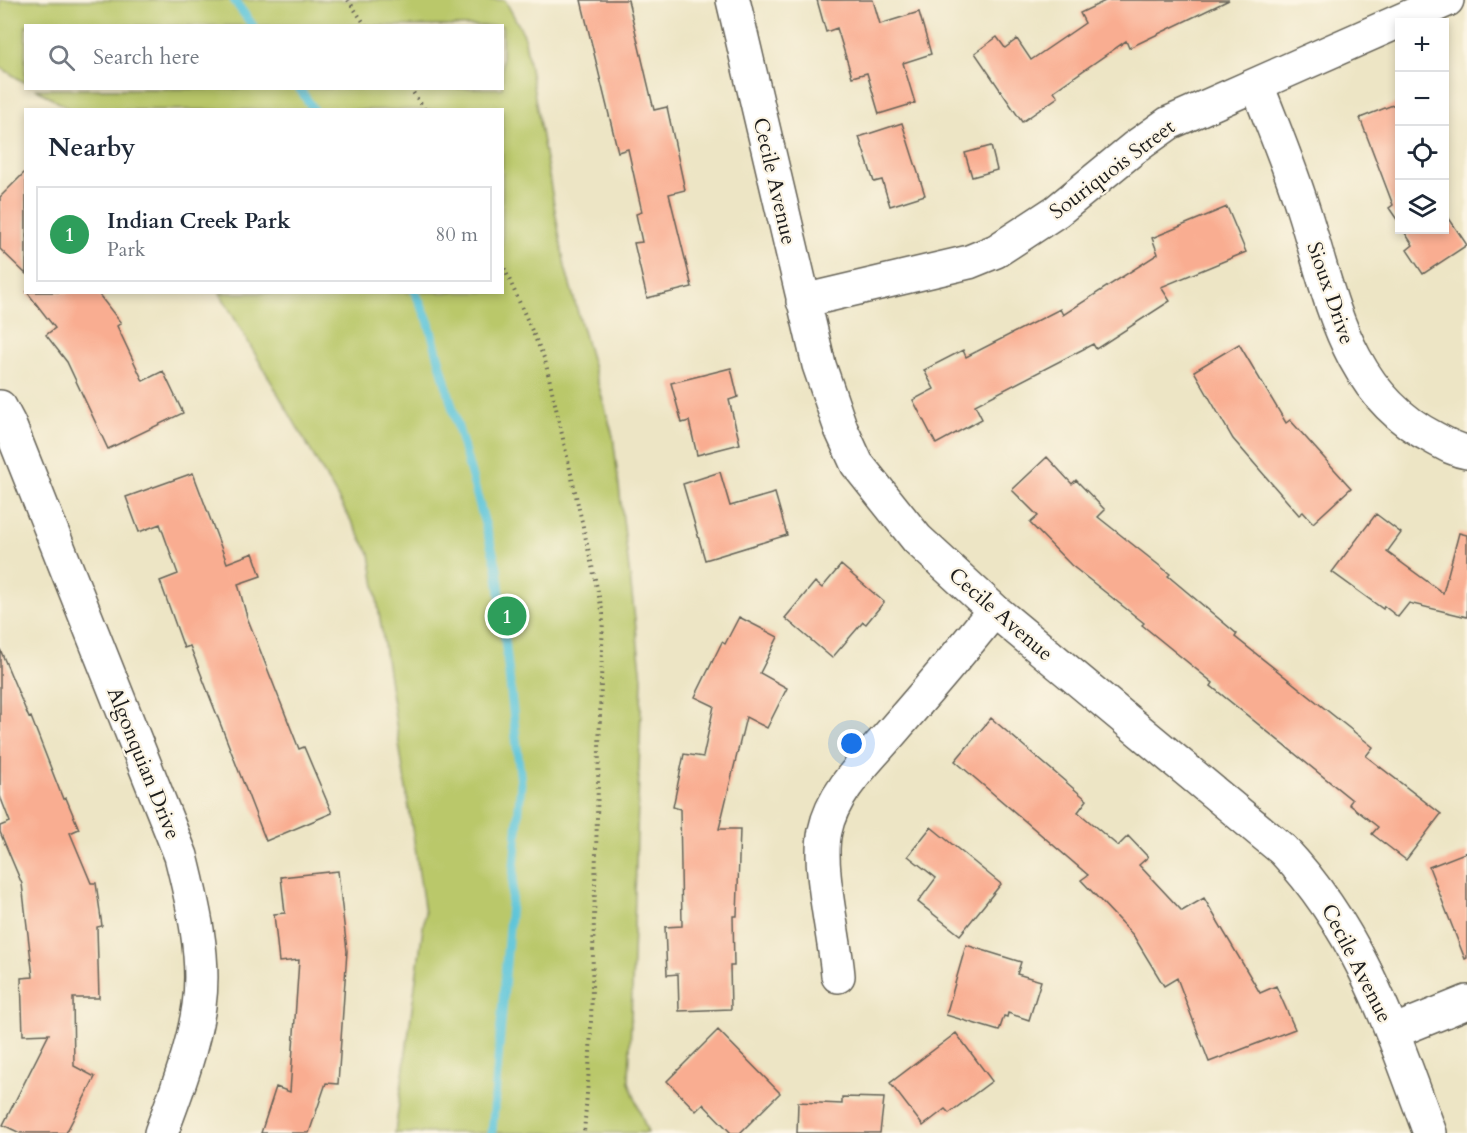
<!DOCTYPE html>
<meta charset="utf-8">
<style>
:root{--surface:#fff;--page:#f2f2f3;--text:#1f2937;--muted:#747a83;--line:#e0e1e3;--accent:#d1495b}
body{margin:0;font-family:Cardo,serif;background:var(--page);color:var(--text)}
.controls{position:absolute;right:18px;top:18px;display:grid;overflow:hidden;border-radius:0px;box-shadow:0 3px 9px #0003}
.controls button{width:54px;height:54px;display:grid;place-items:center;padding:0;border:0;border-bottom:2px solid var(--line);background:var(--surface);color:var(--text);font:30px sans-serif}
.you{position:absolute;left:852px;top:744px;width:21px;height:21px;margin:-15px;border:4px solid #fff;border-radius:50%;background:#1a73e8;box-shadow:0 0 0 9px #1a73e833}
.badge{display:grid;place-items:center;width:39px;height:39px;border-radius:50%;background:var(--accent);color:#fff;font-size:20px;font-weight:700}
.pin{position:absolute;translate:-50% -50%;border:3px solid #fff;box-shadow:0 2px 6px #0006}
.list{margin:0;padding:0;list-style:none}
h2{display:flex;justify-content:space-between;align-items:center;height:78px;margin:0;padding:0 24px;font-size:26px}
h2 small{font-size:20px;font-weight:400;color:var(--muted)}
.list li{display:grid;grid-template-columns:39px 1fr auto;gap:18px;align-items:center;box-sizing:border-box;height:96px;margin:0 12px 12px;padding:0 12px;border:2px solid var(--line);border-radius:0px}
.list b{display:block;font-size:22px;white-space:nowrap}
.list p{margin:0;font-size:20px;white-space:nowrap;color:var(--muted)}
.list em{font-size:20px;font-style:normal;color:var(--muted)}
.icon{flex:none;width:33px;height:33px;fill:none;stroke:currentColor;stroke-width:2;stroke-linecap:round;stroke-linejoin:round}
.map{position:relative;flex:none;width:1467px;height:1133px;overflow:hidden}
.search{position:absolute;background:var(--surface);box-shadow:0 3px 9px #0003;left:24px;top:24px;width:480px;height:66px;display:flex;align-items:center;gap:15px;box-sizing:border-box;padding:0 21px;border-radius:0px;color:var(--muted);font-size:22px}
.panel{position:absolute;background:var(--surface);box-shadow:0 3px 9px #0003;left:24px;top:108px;width:480px;height:186px;border-radius:0px}
.map>svg:first-child{display:block}
.green{fill:#bac86a;stroke:#6b7243;stroke-width:1.5}
.lines{fill:none;stroke-linecap:round;stroke-linejoin:round}
.stream{stroke:#5dc5d9;stroke-width:9}
.building{fill:#f9ad91}
.minor-casing{stroke:#656257;stroke-width:36}
.path{stroke:#656257;stroke-width:4;stroke-dasharray:1.5 4.5;stroke-linecap:butt}
.minor{stroke:#fff;stroke-width:33}
.labels{text-anchor:middle;stroke-width:4.5;stroke-linejoin:round;paint-order:stroke}
.street-label{font-size:21px;fill:#1c1c1c;stroke:#fcf5e5}
</style>
<div class="map">
<svg width="1467" height="1133" viewBox="0 0 1467 1133">
<rect width="100%" height="100%" fill="#fcf5e5"/>
<filter id="ink" filterUnits="userSpaceOnUse"><feTurbulence type="fractalNoise" baseFrequency=".0167" numOctaves="2"/><feDisplacementMap in="SourceGraphic" scale="12" xChannelSelector="R" yChannelSelector="G"/><feConvolveMatrix kernelMatrix="1 2 1 2 8 2 1 2 1" color-interpolation-filters="sRGB"/></filter>
<filter id="wash" filterUnits="userSpaceOnUse"><feTurbulence type="fractalNoise" baseFrequency=".008" numOctaves="4" result="noise"/><feDisplacementMap in="SourceGraphic" scale="24" xChannelSelector="R" yChannelSelector="G"/><feGaussianBlur stdDeviation="1.35" result="paint"/><feColorMatrix in="noise" values="0 0 0 0 0 0 0 0 0 0 0 0 0 0 0 0 0 1.4 0 .05"/><feComposite in="paint" operator="in"/></filter>
<g filter="url(#wash)">
<rect width="100%" height="100%" fill="#ede5c5"/>
<path class="green" d="M 0,0 L 505,0 L 524,35 L 565,267 L 613,436 L 642,678 L 629,1082 L 648,1133 L 395,1133 L 425,913 L 370,554 L 220,293 L 502,292 L 502,110 L 71,110 L 36,89 L 502,88 L 502,26 L 26,26 L 25,83 L 0,67 Z"/>
<g class="lines">
<path class="stream" d="M 234,0 L 253,26
M 299,88 L 314,110
M 415,292 L 428,320 L 497,567 L 521,783 L 492,1133"/>
</g>
<g id="blocks">
<path class="building" d="M 581,0 L 628,0 L 654,110 L 667,107 L 685,190 L 669,194 L 692,287 L 647,298 L 634,243 L 642,242 L 636,214 L 642,212 L 628,149 L 618,152 Z
M 817,0 L 873,0 L 880,24 L 919,12 L 931,54 L 903,63 L 915,103 L 879,114 L 867,73 L 852,77 L 837,28 L 826,32 Z
M 1107,0 L 1229,0 L 1129,48 L 1126,41 L 1054,91 L 1058,97 L 1022,122 L 975,53 L 997,37 L 1005,48 L 1017,39 L 1031,60 L 1085,23 L 1080,13 Z
M 1400,102 L 1400,224 L 1389,208 L 1393,205 L 1360,118 Z
M 902,123 L 925,195 L 890,206 L 882,180 L 874,182 L 859,137 Z
M 991,146 L 997,170 L 972,177 L 965,153 Z
M 26,171 L 26,274 L 0,249 L 0,197 Z
M 1227,207 L 1246,252 L 1161,287 L 1170,301 L 1096,349 L 1093,344 L 975,405 L 982,419 L 936,444 L 913,400 L 934,389 L 924,370 L 963,350 L 966,357 L 1060,309 L 1063,315 L 1158,254 L 1152,238 Z
M 1444,211 L 1467,245 L 1423,274 L 1407,250 L 1413,245 L 1403,230 L 1444,230 Z
M 27,292 L 97,292 L 121,323 L 117,326 L 143,381 L 163,371 L 183,413 L 108,449 L 67,362 L 46,335 L 55,328 Z
M 1239,344 L 1286,423 L 1290,420 L 1351,488 L 1313,523 L 1303,512 L 1299,515 L 1233,439 L 1194,371 Z
M 731,368 L 738,397 L 729,400 L 740,444 L 697,455 L 689,421 L 682,423 L 671,383 Z
M 1047,457 L 1072,484 L 1076,480 L 1105,510 L 1098,517 L 1170,574 L 1168,576 L 1237,634 L 1235,637 L 1373,747 L 1366,756 L 1441,814 L 1406,860 L 1372,834 L 1378,827 L 1349,804 L 1352,800 L 1211,686 L 1213,683 L 1142,625 L 1144,623 L 1071,565 L 1030,523 L 1038,516 L 1012,490 Z
M 720,472 L 730,506 L 775,493 L 787,535 L 705,560 L 683,484 Z
M 193,473 L 227,563 L 253,553 L 261,576 L 238,584 L 247,617 L 299,749 L 304,747 L 332,813 L 266,841 L 190,646 L 184,648 L 160,581 L 178,574 L 160,524 L 139,532 L 126,497 Z
M 1376,514 L 1401,533 L 1387,552 L 1443,593 L 1459,533 L 1467,535 L 1467,617 L 1409,603 L 1398,617 L 1384,606 L 1383,609 L 1332,572 Z
M 841,565 L 884,602 L 866,624 L 863,622 L 832,658 L 785,618 L 815,582 L 822,588 Z
M 739,617 L 778,637 L 760,673 L 787,688 L 767,728 L 746,717 L 719,829 L 740,829 L 737,916 L 733,916 L 734,966 L 730,966 L 731,1009 L 679,1011 L 678,974 L 667,975 L 665,927 L 682,926 L 680,809 L 673,807 L 684,754 L 703,757 L 714,706 L 695,697 L 722,642 L 725,644 Z
M 0,649 L 29,718 L 31,717 L 63,799 L 66,798 L 79,829 L 70,833 L 91,883 L 96,883 L 102,926 L 97,927 L 99,998 L 73,998 L 74,1066 L 95,1077 L 66,1133 L 20,1133 L 3,1125 L 49,1034 L 23,1035 L 21,978 L 33,977 L 22,884 L 0,832 L 0,826 L 10,822 L 0,796 Z
M 991,718 L 1087,800 L 1078,812 L 1118,846 L 1128,836 L 1148,857 L 1139,865 L 1182,911 L 1204,898 L 1260,993 L 1276,986 L 1295,1029 L 1209,1062 L 1177,978 L 1164,986 L 1133,935 L 1081,880 L 1088,875 L 955,761 Z
M 931,827 L 1001,884 L 960,935 L 918,902 L 936,878 L 908,856 Z
M 1467,852 L 1467,958 L 1465,959 L 1429,867 Z
M 338,871 L 347,951 L 338,1084 L 326,1083 L 309,1133 L 261,1133 L 276,1087 L 290,1092 L 299,960 L 279,962 L 274,914 L 285,913 L 281,877 Z
M 966,945 L 1021,962 L 1017,974 L 1041,981 L 1029,1020 L 1008,1013 L 1007,1017 L 1004,1016 L 999,1031 L 946,1015 Z
M 718,1030 L 780,1093 L 740,1133 L 731,1133 L 703,1104 L 696,1111 L 667,1081 Z
M 956,1033 L 992,1081 L 949,1113 L 945,1109 L 923,1126 L 890,1083 Z
M 842,1097 L 884,1098 L 880,1133 L 797,1133 L 798,1102 L 842,1104 Z"/>
</g>
</g>
<g filter="url(#ink)">
<use href="#blocks" fill-opacity="0" stroke="#656257" stroke-width="1.5"/>
<g class="lines">
<defs>
<path id="minor" d="M 733,0 L 819,365 L 841,429 L 857,464 L 917,539 L 994,610 L 1283,850 C 1361,933 1391,1028 1430,1133
M 1257,85 C 1273,127 1290,167 1303,209 C 1331,296 1345,393 1434,438 C 1445,444 1455,450 1467,452
M 803,301 L 969,262 L 996,251 L 1057,211 L 1134,148 L 1169,123 L 1447,0
M 0,407 L 9,424 L 181,856 C 193,904 206,957 199,1006 C 193,1049 176,1093 161,1133
M 838,976 C 835,936 817,867 825,831 C 833,790 871,757 897,726 C 930,688 963,650 994,610
M 1393,1032 L 1467,1002"/>
</defs>
<use href="#minor" class="minor-casing"/>
<path class="path" d="M 348,0 L 366,26
M 410,88 L 425,110
M 502,263 L 545,360 L 603,614 L 590,1055 L 584,1133"/>
<use href="#minor" class="minor"/>
</g>
</g>
<g class="labels">
<g class="street-label">
<text transform="translate(1112 169) rotate(-37)" y="7">Souriquois Street</text>
<text transform="translate(775 181) rotate(77)" y="7">Cecile Avenue</text>
<text transform="translate(1331 293) rotate(71)" y="7">Sioux Drive</text>
<text transform="translate(1001 614) rotate(41)" y="7">Cecile Avenue</text>
<text transform="translate(144 763) rotate(68)" y="7">Algonquian Drive</text>
<text transform="translate(1357 963) rotate(63)" y="7">Cecile Avenue</text>
</g>
</g>
</svg>
<div class="controls">
<button>+</button>
<button>−</button>
<button><svg class="icon" aria-label="locate" viewBox="0 0 24 24"><circle cx="12" cy="12" r="6"/><path d="M12 2v4M12 18v4M2 12h4M18 12h4"/></svg></button>
<button><svg class="icon" aria-label="layers" viewBox="0 0 24 24"><path d="M12 4l9 5-9 5-9-5zM3 14l9 5 9-5"/></svg></button>
</div>
<div class="you"></div>
<div class="pin badge" style="left:507px;top:616px;background:#2e9e5b">1</div>
<div class="search"><svg class="icon" aria-label="search" viewBox="0 0 24 24"><circle cx="10" cy="10" r="6"/><path d="M15 15l6 6"/></svg>Search here</div>
<section class="panel">
<h2>Nearby<small></small></h2>
<ul class="list">
<li><span class="badge" style="background:#2e9e5b">1</span><div><b>Indian Creek Park</b><p>Park</p></div><em>80 m</em></li>
</ul>
</section>
</div>
